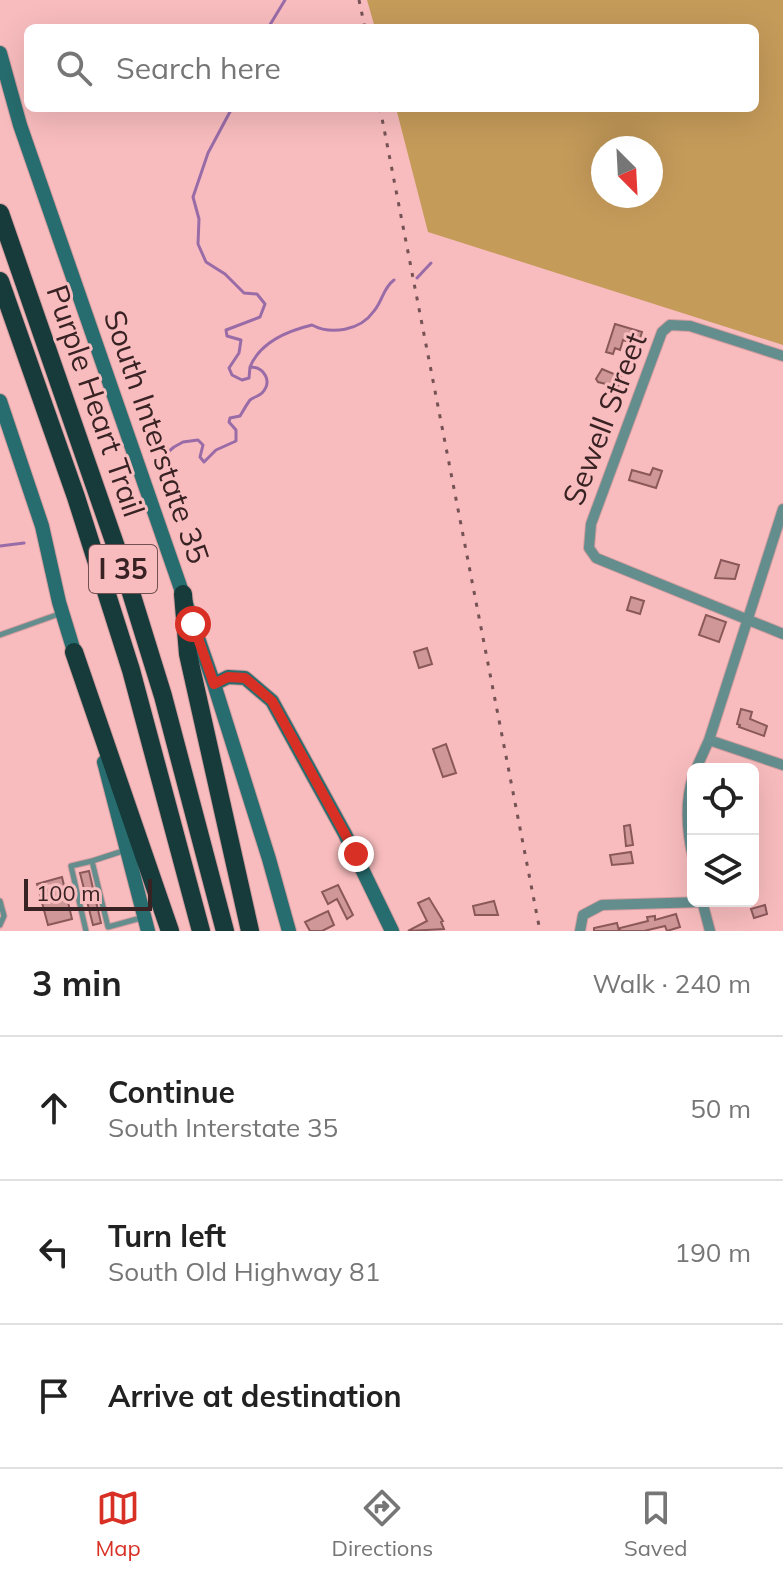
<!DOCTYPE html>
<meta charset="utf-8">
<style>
:root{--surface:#fff;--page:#f6f6f6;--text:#222;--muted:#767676;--line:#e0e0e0;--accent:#d93025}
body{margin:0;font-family:Mulish,sans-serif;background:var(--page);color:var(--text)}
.controls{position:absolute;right:24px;bottom:24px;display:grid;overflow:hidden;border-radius:12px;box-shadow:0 8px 32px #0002}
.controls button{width:72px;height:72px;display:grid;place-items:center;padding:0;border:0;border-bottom:2px solid var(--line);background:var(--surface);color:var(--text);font:40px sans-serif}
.compass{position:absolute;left:591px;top:136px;width:72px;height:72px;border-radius:50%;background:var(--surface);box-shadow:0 8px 32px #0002;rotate:156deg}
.scale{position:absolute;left:24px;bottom:20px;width:128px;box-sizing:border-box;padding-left:8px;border:4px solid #382223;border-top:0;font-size:22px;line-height:28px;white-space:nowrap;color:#382223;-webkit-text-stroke:6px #f8bcbe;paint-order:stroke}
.stop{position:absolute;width:24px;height:24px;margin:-18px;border:6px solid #d93025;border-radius:50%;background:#fff}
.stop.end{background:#d93025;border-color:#fff;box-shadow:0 2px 8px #0008}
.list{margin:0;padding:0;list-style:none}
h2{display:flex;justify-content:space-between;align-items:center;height:104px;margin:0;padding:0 32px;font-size:34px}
h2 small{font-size:26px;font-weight:400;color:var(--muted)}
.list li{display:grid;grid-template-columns:52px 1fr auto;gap:24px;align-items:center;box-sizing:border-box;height:144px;padding:0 32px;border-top:2px solid var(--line)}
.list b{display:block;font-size:30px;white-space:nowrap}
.list p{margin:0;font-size:26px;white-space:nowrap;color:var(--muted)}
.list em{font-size:26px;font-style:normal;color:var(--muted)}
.icon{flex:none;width:44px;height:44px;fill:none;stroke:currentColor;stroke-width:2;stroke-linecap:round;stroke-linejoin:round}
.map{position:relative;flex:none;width:783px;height:931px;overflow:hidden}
.search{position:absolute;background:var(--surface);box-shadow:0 8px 32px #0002;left:24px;right:24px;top:24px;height:88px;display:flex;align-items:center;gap:20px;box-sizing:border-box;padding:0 28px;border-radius:12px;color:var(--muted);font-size:30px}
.sheet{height:536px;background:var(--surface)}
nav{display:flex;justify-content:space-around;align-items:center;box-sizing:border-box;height:112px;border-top:2px solid var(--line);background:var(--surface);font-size:22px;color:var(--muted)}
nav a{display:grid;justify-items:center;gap:4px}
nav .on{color:var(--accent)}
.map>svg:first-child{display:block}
.green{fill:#c59b5a;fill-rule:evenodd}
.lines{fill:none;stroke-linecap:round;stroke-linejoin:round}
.stream{stroke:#996ca8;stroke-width:3}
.building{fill:#d09799;stroke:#8b585a;stroke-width:2}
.lane-casing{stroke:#d29d9f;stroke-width:7}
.street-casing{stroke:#d29d9f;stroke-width:12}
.secondary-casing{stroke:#d29d9f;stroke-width:16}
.highway-casing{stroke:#d29d9f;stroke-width:20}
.lane{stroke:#648d8e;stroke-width:5}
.street{stroke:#648d8e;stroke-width:10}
.secondary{stroke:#276d6f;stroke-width:14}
.highway{stroke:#173a3b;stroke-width:18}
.rail{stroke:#755354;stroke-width:3;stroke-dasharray:4 8;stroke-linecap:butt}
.route{stroke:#d93025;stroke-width:10}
.labels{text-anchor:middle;stroke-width:6;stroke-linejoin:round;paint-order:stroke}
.shield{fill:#f8bcbe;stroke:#725052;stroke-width:2}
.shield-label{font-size:28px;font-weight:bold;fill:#382223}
.street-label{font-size:30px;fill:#382223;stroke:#f8bcbe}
</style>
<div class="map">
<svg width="783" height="931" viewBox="0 0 783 931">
<rect width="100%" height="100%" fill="#f8bcbe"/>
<path class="green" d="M 367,0 L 783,0 L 783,345 L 428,232 L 396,108 L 755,108 L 755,28 L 375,28 ZM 603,148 L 651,148 L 651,196 L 603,196 Z"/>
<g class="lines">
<path class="stream" d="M 268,28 L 285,0
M 232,108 L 208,153 L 193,197 L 199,219 L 198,244 L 206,262 L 225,274 L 244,293 L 257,294 L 265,304 L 260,317 L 226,330 L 227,336 L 241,340 L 239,353 L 229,368 L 232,375 L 242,380 L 249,378 L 250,367
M 417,278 L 431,263
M 155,463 L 174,447 L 183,442 L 198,440 L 203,445 L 200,457 L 204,462 L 216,450 L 236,441 L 236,430 L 229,422 L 230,418 L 240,416 C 243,411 247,404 250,400 C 254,397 259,396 262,393 C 273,381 264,367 250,367 C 260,342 287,331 312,325 C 331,335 360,331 374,311 C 383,300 383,288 394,280
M 0,546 L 24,543"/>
</g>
<path class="building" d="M 615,324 L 642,332 L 638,345 L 623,340 L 620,350 L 615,348 L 613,354 L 606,352 Z
M 602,369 L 621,377 L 618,387 L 598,382 L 596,379 Z
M 653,468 L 662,471 L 656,488 L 629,480 L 632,470 L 650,475 Z
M 721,560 L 739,565 L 735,579 L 715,578 Z
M 631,597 L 644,601 L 640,614 L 627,610 Z
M 706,615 L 726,622 L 719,642 L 699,635 Z
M 427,648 L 432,664 L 419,668 L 414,652 Z
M 741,709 L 752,712 L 750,719 L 767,726 L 764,736 L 739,727 L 740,725 L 737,724 Z
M 446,744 L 456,773 L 443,777 L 433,749 Z
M 630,825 L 633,845 L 626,846 L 624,826 Z
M 631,852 L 633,863 L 612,865 L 610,855 Z
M 89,871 L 101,923 L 93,925 L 80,873 Z
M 62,877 L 72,919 L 48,925 L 37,884 Z
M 338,885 L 353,915 L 347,919 L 337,899 L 328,904 L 322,892 Z
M 429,898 L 443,921 L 441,922 L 444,929 L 408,931 L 427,921 L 418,903 Z
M 494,901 L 498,915 L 475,915 L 473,906 Z
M 765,905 L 767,914 L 754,918 L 751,909 Z
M 328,911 L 334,925 L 322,931 L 310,931 L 305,922 Z
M 676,914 L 680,927 L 667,931 L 665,926 L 644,931 L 620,931 L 620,928 L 648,921 L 647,917 L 655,916 L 655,920 Z
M 617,923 L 619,931 L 594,931 L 594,928 Z"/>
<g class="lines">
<defs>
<path id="lane" d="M 0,635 L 59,614
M 126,850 L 92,861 L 108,927 L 141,918
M 0,901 L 4,916 L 0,925
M 86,931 L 71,866 L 92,861"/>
<path id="street" d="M 783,356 L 690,326 L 670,325 L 662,332 L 591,524 L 589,548 L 596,558 L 783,634
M 709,740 L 783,765
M 696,769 L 709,740 L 783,509
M 693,776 C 685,802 687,832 693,858
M 702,901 L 710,931
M 580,931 L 583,915 L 602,905 L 703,902"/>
<path id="secondary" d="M 0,53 L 20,125 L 214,684 L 269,859 L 289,931
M 0,401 L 42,526 L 59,602 L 77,661
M 214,684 L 228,677 L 245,678 L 272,701 L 345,834 L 392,931
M 104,762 L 148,931"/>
<path id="highway" d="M 0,213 L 124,570 L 163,696 L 225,931
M 0,281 L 76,497 L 131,670 L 201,931
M 183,594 L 188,654 L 250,931
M 74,652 L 170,931"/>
</defs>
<use href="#lane" class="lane-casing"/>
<use href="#street" class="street-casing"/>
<use href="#secondary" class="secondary-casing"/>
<use href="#highway" class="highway-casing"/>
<use href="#lane" class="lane"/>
<use href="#street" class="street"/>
<use href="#secondary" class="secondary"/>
<use href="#highway" class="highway"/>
<path class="rail" d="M 359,0 L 365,28
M 380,108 L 540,931"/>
</g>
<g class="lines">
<path class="route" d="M 193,624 L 214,684 L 228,677 L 245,678 L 272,701 L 356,854"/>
</g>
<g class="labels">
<rect class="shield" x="89" y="545" width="68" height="48" rx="6"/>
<g class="shield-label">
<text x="123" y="579">I 35</text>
</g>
<g class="street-label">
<text transform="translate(95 401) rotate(71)" y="10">Purple Heart Trail</text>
<text transform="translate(605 419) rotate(-69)" y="10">Sewell Street</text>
<text transform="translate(156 437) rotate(71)" y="10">South Interstate 35</text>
</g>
</g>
</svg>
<div class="controls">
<button><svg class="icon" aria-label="locate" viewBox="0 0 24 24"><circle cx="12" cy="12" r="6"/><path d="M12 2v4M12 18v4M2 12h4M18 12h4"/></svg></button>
<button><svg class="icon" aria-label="layers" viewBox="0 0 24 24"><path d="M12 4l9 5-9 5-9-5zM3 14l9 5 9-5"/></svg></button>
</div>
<svg class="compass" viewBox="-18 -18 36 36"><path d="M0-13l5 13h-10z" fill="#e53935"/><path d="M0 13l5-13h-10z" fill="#767676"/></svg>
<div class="scale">100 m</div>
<div class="stop" style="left:193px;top:624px"></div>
<div class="stop end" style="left:356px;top:854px"></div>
<div class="search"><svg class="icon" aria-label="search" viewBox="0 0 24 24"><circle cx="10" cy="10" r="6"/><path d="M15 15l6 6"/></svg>Search here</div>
</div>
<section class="sheet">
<h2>3 min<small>Walk · 240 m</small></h2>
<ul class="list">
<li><svg class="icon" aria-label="ahead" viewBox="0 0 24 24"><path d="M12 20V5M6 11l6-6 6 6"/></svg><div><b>Continue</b><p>South Interstate 35</p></div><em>50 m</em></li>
<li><svg class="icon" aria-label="left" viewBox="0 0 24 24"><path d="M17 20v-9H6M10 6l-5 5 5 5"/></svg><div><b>Turn left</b><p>South Old Highway 81</p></div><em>190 m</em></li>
<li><svg class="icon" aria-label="arrive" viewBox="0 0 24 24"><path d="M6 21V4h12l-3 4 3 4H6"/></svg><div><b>Arrive at destination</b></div></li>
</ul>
</section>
<nav>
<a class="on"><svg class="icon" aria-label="map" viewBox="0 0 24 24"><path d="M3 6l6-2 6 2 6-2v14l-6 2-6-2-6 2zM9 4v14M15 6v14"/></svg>Map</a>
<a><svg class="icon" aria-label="directions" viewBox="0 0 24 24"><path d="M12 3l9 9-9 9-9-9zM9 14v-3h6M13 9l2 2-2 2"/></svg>Directions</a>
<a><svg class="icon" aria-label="saved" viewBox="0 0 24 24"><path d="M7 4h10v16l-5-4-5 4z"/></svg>Saved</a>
</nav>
